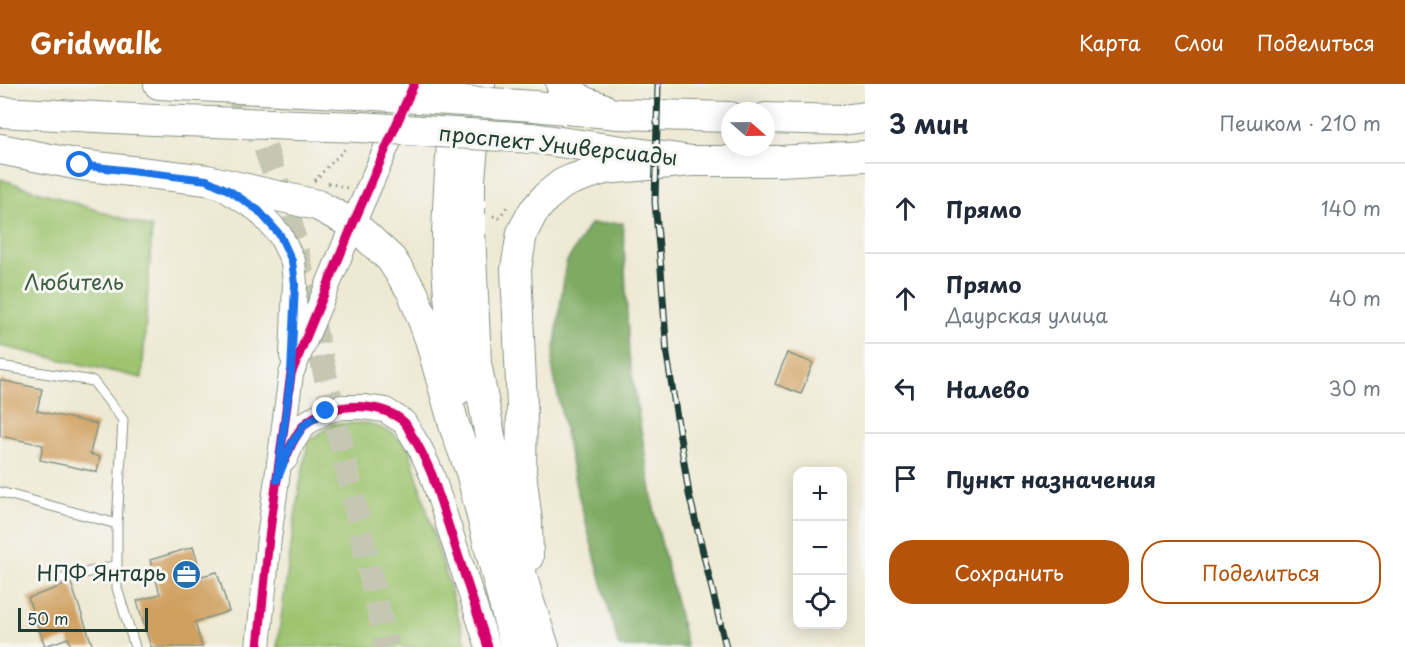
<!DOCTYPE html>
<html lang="ru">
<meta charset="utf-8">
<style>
:root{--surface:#fff;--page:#f2f2f3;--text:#1f2937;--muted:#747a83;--line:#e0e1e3;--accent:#b45309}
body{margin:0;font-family:"Playpen Sans",sans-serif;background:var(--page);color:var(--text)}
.controls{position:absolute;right:18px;bottom:18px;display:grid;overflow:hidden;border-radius:12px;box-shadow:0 3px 15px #0003}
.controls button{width:54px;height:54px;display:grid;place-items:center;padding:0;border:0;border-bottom:2px solid var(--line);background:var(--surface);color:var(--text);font:30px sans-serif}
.compass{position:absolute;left:721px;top:18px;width:54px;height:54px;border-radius:50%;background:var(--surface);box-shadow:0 3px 15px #0003;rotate:110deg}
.scale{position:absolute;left:18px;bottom:15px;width:130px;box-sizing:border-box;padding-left:6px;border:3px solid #1f3d34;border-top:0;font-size:16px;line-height:21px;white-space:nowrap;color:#1f3d34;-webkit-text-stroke:4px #f6f6f2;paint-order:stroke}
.stop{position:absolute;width:18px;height:18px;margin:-14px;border:4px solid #1a73e8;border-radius:50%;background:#fff}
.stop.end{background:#1a73e8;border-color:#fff;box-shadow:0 2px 6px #0008}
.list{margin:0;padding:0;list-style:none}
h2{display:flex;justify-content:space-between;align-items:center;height:78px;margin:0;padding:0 24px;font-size:26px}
h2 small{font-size:20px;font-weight:400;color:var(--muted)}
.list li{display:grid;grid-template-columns:39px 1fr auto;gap:18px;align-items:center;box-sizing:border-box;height:90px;padding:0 24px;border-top:2px solid var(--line)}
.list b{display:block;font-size:22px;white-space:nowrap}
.list p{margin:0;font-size:20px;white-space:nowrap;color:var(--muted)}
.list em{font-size:20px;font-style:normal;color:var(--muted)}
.actions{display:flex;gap:12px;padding:18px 24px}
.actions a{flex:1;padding:14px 0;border:2px solid var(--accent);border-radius:24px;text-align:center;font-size:21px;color:var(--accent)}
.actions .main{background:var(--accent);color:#fff}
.icon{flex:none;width:33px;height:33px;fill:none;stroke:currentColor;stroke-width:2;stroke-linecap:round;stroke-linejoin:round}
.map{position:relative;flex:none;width:865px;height:563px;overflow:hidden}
header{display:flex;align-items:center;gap:36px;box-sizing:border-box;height:84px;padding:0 30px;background:var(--accent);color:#fff}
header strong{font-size:28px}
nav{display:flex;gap:33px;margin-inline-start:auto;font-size:21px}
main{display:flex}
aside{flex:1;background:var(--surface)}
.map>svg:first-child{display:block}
.green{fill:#9ec46f;stroke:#5e8052;stroke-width:1.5}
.forest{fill:#7eaa62;stroke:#4e744b;stroke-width:1.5}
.building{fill:#d0a061}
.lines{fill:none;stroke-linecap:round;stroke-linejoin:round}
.tertiary-tunnel{stroke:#c5c7b3;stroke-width:24;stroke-dasharray:24 12;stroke-linecap:butt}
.service-casing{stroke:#869384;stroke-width:11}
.tertiary-casing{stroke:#869384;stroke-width:26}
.primary-casing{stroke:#869384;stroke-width:32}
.path{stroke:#869384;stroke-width:3;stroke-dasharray:1.5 4.5;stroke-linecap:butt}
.service{stroke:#fff;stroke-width:9}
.tertiary{stroke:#fff;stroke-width:24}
.primary{stroke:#fff;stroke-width:30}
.rail-casing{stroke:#1f3d34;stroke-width:7}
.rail{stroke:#f6f6f2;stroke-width:4.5;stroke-dasharray:14;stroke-linecap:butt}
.primary-bridge-casing{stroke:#869384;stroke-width:32;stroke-linecap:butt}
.primary-bridge{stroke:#fff;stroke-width:30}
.cycleway-casing{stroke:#f6f6f2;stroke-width:13}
.cycleway{stroke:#d6006c;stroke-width:9}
.route{stroke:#1a73e8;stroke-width:8}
.labels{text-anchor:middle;stroke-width:6;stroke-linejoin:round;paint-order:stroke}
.street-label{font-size:21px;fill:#1f3d34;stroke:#f6f6f2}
.park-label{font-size:21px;fill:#3f5f43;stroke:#f6f6f2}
.poi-label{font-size:21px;fill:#1f3d34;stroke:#f6f6f2;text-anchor:end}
</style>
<header>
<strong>Gridwalk</strong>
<nav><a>Карта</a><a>Слои</a><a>Поделиться</a></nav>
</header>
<main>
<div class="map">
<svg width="865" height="563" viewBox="0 0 865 563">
<rect width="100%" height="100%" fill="#f6f6f2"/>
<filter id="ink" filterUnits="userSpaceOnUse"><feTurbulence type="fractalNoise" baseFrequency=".0167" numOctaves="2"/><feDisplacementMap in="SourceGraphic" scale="12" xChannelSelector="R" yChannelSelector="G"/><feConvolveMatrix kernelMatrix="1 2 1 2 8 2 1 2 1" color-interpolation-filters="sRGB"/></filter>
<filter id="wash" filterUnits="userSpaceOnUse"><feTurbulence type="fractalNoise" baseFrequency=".008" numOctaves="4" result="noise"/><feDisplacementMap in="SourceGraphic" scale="24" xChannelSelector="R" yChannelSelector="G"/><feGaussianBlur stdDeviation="1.35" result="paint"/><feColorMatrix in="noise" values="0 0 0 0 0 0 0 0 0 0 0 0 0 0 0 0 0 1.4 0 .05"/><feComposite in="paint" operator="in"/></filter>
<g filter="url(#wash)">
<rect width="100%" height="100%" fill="#eee9d3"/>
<path class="green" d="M 0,95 L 152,144 L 142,294 L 0,262 Z
M 368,339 L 393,349 L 409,365 L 467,563 L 277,563 L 299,405 L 308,358 L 333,340 Z"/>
<path class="forest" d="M 623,139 L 629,272 L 656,437 L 687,563 L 619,563 L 576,402 L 552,282 L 566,179 L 590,140 Z"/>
<g id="blocks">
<path class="building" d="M 787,269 L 813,279 L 801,310 L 775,300 Z
M 0,296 L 42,305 L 37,327 L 97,340 L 90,370 L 100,373 L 97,388 L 40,376 L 43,361 L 0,352 Z
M 193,463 L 202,492 L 217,488 L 229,527 L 195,538 L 202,563 L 151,563 L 137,517 L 160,510 L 150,476 Z
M 71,499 L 93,563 L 71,563 L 68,554 L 45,562 L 28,514 Z"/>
</g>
</g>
<g filter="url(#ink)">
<use href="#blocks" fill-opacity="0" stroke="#869384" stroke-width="1.5"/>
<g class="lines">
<path class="tertiary-tunnel" d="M 232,0 L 265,63 L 290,136 L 387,563"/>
<defs>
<path id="service" d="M 0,282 L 93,297 L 123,336 L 117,440 L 117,504 L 135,563
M 0,408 L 117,440
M 61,495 L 117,481"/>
<path id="tertiary" d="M 223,104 L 258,126 L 280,151 L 293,177 L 295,200 L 292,272
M 286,374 L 292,359 L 305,340 L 326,327 L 342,323 L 363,323 L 385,326 L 404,338 L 421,366 L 432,391 L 488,563
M 258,563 L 269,454 L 291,290 L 353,140 L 414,0"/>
<path id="primary" d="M 159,0 L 361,10
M 480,0 L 475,40 L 470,95 L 470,147 L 476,279 L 505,431 L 529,518 L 544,563
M 561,0 L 584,18 L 602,24
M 534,22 L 619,30 L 730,33
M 0,28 L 154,36 L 359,43
M 766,34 L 842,36 L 865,33
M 532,54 L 692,77 L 780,77 L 865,72
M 452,60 C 449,100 446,140 447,180 C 449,222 454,263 459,305
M 0,65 L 80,81 L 207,96 L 317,121 L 353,140 L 391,175 L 413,209 L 430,255 L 455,344 L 471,388
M 469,370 L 471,388 L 503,516 L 516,563
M 528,473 L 527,438 L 521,388 L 522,322 L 516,185 L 522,149 L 533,128 L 546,113 L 562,100 L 573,95 L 604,85 L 692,77"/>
</defs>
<use href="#service" class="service-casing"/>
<use href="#tertiary" class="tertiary-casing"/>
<use href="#primary" class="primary-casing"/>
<path class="path" d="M 316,96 L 315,96 L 345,65
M 328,99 L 348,104
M 493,132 L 499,134 L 509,120"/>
<use href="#service" class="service"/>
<use href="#tertiary" class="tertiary"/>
<use href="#primary" class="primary"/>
<defs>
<path id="rail" d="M 658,0 L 655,118 L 661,185 L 667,271 L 689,410 L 726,563"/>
</defs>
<use href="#rail" class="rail-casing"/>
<use href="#rail" class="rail"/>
<defs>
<path id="primary-bridge" d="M 361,10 L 534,22
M 359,43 L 532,54"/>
</defs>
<use href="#primary-bridge" class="primary-bridge-casing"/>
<use href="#primary-bridge" class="primary-bridge"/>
<defs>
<path id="cycleway" d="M 285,376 C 290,364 295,350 305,340 C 328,318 380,316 404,338 C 407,341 409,346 411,350 C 420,363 426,377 432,391 L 488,563
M 258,563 L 269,454 L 291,290 L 353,140 L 414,0"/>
</defs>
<use href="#cycleway" class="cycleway-casing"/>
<use href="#cycleway" class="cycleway"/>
</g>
</g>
<g class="lines" filter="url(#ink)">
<path class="route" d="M 80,81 L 207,96 L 230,107 L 258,126 L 280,151 L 292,177 L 295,200 L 291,290 L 277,396 L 292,359 L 305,340 L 326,327"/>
</g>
<defs>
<symbol id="office-disc" viewBox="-11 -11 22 22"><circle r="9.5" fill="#1f6fb2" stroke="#f6f6f2"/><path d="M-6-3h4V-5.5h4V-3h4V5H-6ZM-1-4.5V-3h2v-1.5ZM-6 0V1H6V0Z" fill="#fff"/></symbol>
</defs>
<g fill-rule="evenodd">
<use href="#office-disc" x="170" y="474" width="33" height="33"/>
</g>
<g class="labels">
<g class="street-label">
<text transform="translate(558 62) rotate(6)" y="7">проспект Универсиады</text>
</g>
<g class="park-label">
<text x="74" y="206">Любитель</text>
</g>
<g class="poi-label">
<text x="166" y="497">НПФ Янтарь</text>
</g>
</g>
</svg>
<div class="controls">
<button>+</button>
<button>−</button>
<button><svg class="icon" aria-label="locate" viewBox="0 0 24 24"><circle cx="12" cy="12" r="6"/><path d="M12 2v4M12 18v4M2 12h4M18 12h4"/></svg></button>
</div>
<svg class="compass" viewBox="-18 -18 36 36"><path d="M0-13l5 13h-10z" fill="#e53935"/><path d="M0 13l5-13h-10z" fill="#747a83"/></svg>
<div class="scale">50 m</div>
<div class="stop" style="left:80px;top:81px"></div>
<div class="stop end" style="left:326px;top:327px"></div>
</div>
<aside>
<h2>3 мин<small>Пешком · 210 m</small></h2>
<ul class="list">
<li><svg class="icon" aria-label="ahead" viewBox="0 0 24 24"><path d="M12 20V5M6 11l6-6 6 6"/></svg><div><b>Прямо</b></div><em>140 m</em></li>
<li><svg class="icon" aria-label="ahead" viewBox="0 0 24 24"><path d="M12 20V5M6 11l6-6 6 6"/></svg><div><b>Прямо</b><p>Даурская улица</p></div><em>40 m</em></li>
<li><svg class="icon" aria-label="left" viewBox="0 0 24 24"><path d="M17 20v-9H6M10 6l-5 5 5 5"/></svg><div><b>Налево</b></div><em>30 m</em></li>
<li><svg class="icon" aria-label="arrive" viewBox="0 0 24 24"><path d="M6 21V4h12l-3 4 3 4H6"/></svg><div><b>Пункт назначения</b></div></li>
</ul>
<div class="actions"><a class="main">Сохранить</a><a>Поделиться</a></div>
</aside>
</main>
